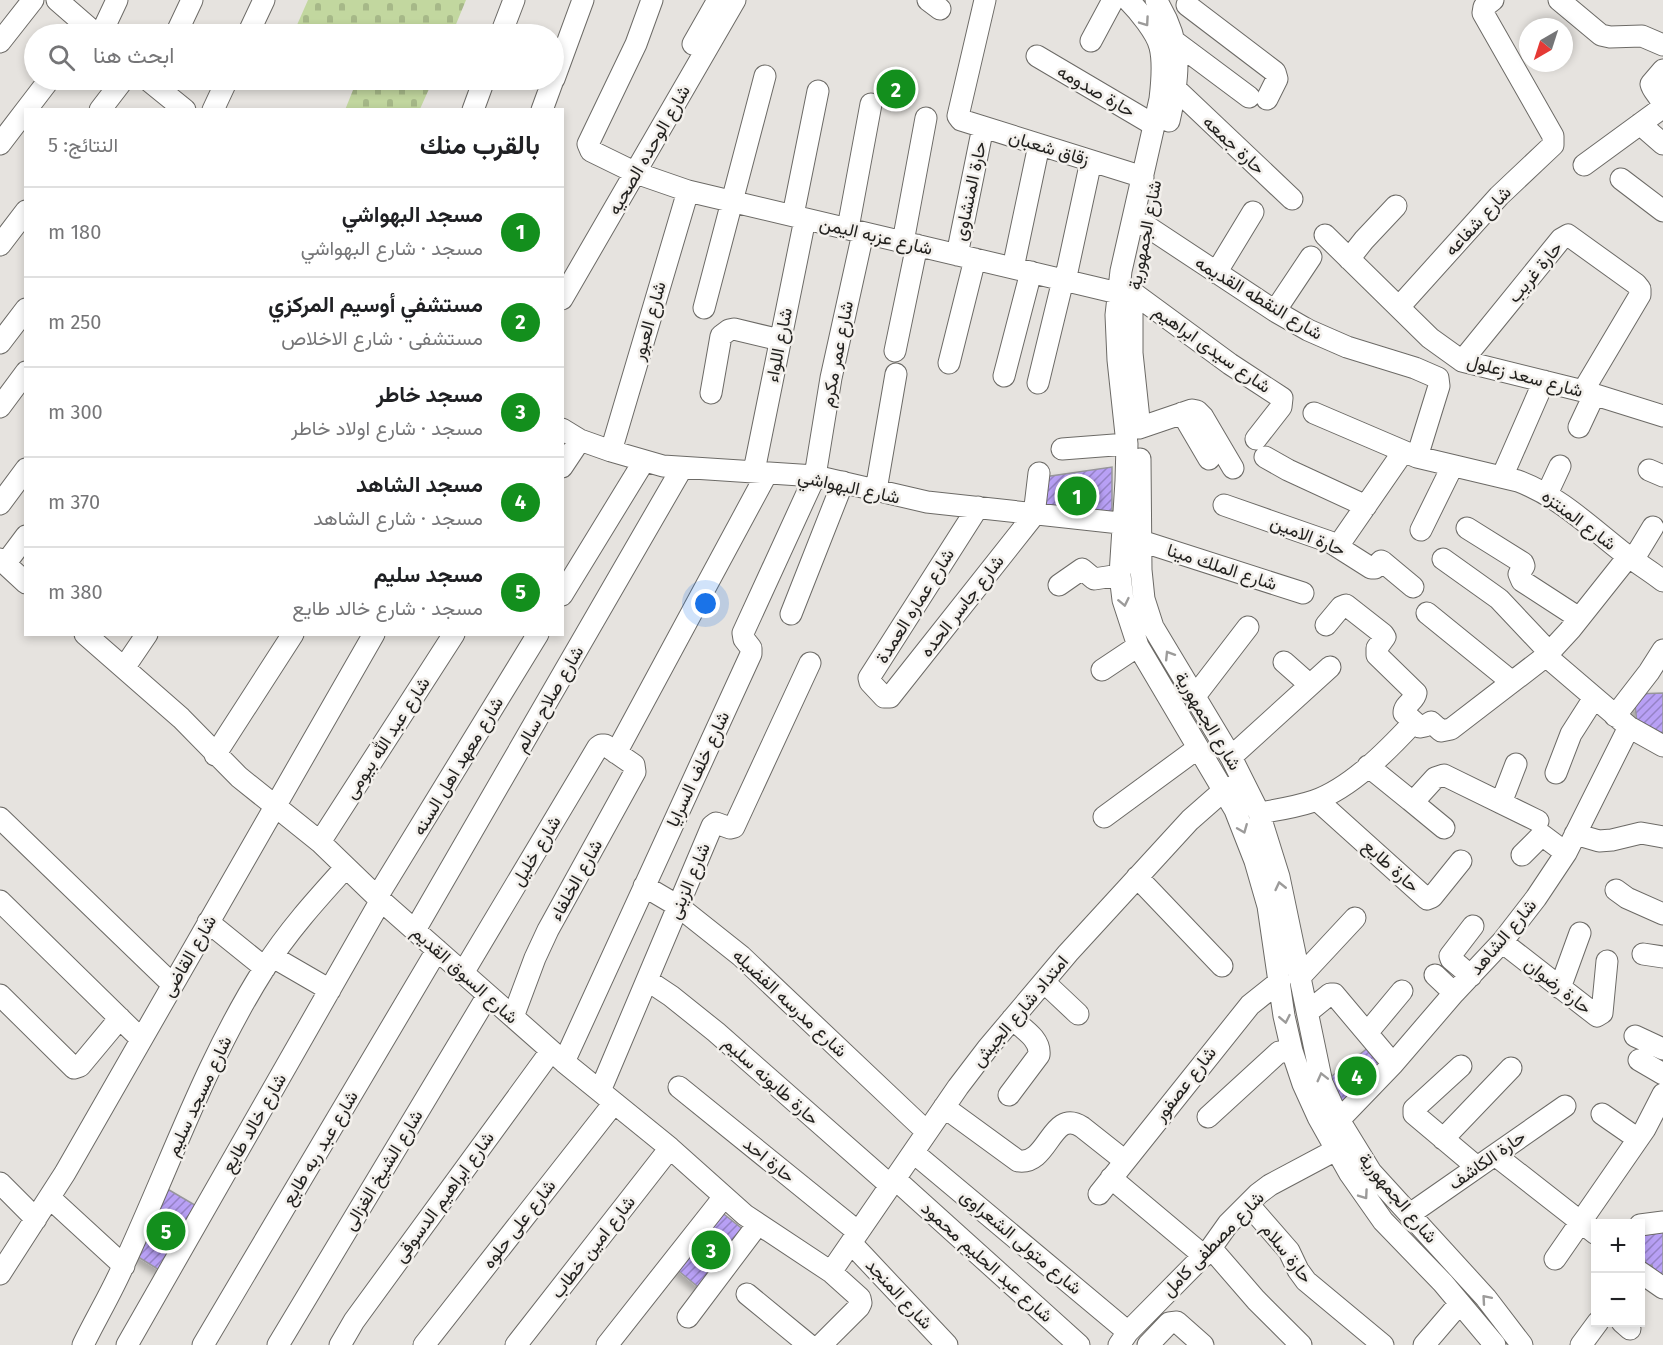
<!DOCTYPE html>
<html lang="ar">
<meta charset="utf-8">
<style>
:root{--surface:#fff;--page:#f2f2f2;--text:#202124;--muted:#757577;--line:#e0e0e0;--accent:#138f1d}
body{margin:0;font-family:"Fira Sans",Vazirmatn,sans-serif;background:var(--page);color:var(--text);direction:rtl}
.controls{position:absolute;right:18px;bottom:18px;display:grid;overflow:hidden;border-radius:0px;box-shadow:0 3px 9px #0003}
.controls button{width:54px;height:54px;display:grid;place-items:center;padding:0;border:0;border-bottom:2px solid var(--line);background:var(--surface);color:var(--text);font:30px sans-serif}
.compass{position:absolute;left:1519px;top:18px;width:54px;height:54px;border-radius:50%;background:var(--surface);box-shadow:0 3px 9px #0003;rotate:219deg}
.you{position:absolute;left:706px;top:604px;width:21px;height:21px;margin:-15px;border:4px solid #fff;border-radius:50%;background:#1a73e8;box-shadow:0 0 0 9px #1a73e833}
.badge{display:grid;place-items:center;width:39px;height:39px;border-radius:50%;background:var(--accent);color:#fff;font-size:20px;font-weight:700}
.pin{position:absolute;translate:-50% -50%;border:3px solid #fff;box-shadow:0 2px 6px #0006}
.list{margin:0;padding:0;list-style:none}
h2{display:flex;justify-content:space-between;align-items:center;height:78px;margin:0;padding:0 24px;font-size:26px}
h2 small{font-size:20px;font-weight:400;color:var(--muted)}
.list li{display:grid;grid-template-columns:39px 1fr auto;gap:18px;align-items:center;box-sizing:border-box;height:90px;padding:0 24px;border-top:2px solid var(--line)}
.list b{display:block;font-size:22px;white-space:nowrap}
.list p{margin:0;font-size:20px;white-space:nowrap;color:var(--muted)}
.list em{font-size:20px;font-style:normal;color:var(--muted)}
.icon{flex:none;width:33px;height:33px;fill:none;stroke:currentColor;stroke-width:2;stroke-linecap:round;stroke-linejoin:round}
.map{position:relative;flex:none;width:1663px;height:1345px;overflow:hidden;direction:ltr}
.search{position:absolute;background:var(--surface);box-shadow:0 3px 9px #0003;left:24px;top:24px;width:540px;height:66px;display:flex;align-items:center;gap:15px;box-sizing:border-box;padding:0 21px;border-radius:33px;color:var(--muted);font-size:22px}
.panel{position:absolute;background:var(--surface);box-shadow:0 3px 9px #0003;left:24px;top:108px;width:540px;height:528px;border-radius:0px;direction:rtl}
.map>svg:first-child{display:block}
.cemetery{fill:url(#cemetery-stones)}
.building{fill:url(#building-hatch);stroke:#97969a;stroke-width:1.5;filter:url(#shadow)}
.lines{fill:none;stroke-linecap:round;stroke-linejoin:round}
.minor-casing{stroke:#6c6a66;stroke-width:23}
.minor{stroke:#fff;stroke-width:21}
.oneway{stroke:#9c9b9a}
.labels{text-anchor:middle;stroke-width:5;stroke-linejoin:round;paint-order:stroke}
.street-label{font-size:18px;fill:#22211f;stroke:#f3f0ec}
</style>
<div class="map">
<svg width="1663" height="1345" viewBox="0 0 1663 1345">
<defs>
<pattern id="cemetery-stones" width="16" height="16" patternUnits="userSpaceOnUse" patternTransform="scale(1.5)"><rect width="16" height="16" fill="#c2d79f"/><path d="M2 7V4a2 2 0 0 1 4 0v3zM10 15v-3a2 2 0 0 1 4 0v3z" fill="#a6b888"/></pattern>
<pattern id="building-hatch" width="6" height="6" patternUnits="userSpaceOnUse" patternTransform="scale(1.5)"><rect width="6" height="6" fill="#b8a0f5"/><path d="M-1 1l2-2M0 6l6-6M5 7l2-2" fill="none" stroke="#9582c6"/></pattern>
<filter id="shadow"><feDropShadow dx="-4.5" dy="4.5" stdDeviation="3" flood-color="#0004"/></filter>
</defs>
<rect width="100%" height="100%" fill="#e6e3df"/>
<path class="cemetery" d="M 308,0 L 466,0 L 452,34 L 293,34 Z
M 330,80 L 433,80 L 420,109 L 345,110 L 353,90 Z"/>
<path class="building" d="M 1112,467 L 1112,517 L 1041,516 L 1044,477 Z
M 1663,693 L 1663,741 L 1638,734 L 1634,694 Z
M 1369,1047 L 1386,1072 L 1346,1106 L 1327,1080 Z
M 164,1187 L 200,1208 L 164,1273 L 135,1255 Z
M 720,1211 L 745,1231 L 703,1291 L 675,1268 Z
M 1663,1230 L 1663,1282 L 1656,1282 L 1652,1265 L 1646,1266 L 1644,1256 L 1640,1257 L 1640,1243 L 1644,1243 L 1643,1232 Z"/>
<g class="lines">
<defs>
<path id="minor" d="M 57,0 L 96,34
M 652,0 L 636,44 L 588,144 L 591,151 L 636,173 L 688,191 L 1118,293
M 928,0 L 940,9
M 985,0 L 958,116 L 961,120 L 1143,177
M 1128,0 C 1138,10 1157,33 1160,47 C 1164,63 1162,82 1160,99 L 1121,271 L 1116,315 L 1118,360 L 1127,444 L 1126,481 L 1120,575 L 1123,600 L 1138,646 L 1235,810 L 1255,861 L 1268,906 L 1284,1016 L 1292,1051 L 1303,1084 L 1318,1117 L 1350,1174 L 1383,1221 L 1443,1283 L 1495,1345
M 1156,0 C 1183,43 1180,73 1169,121
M 1559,0 L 1601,35 L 1610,37 L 1642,36 L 1663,45
M 1187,5 L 1275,72 L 1277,79 L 1267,99
M 101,34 L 117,0
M 176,34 L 192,0
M 248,34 L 264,0
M 501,34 L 514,0
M 1091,41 L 1113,0
M 1174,41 L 1249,97
M 0,42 L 33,0
M 693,44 L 718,0
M 1037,56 L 1154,125
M 554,79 L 583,0
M 148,80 L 185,110
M 1177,90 L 1292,199
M 26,110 L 49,80
M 100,110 L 123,80
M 213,110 L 227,80
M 473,110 L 484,80
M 542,110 L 553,80
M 1640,124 L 1663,144
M 0,144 L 26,110
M 1584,165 L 1662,108 C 1663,97 1653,93 1651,84 L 1663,70
M 1621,179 L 1663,211
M 793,215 L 818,91
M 1145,225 L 1275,311 L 1308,330 L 1347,347 L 1415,368 L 1438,378 L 1439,386 L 1417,457
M 848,228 L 871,104
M 1325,235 L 1430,338 L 1462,361 L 1583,391 L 1663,416
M 903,242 L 926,118
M 0,245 L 26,211
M 957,255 L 983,127
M 1349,259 L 1364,240 L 1396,206
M 1013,268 L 1039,145
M 1216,273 L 1253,212
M 1065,281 L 1091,161
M 1132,292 L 1230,364 L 1282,398 L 1281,407 L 1256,439
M 562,299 L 735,0
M 1132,304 L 1132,353 L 1139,419
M 1399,307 L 1499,196 L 1553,145 L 1553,136 L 1483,13 L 1484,7 L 1493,0
M 704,308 L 765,76
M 1275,311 L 1311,257
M 0,343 L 26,309
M 895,351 L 917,245
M 1462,361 L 1561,239 L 1568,235 L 1636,284 L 1640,289 L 1640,295 L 1583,391
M 949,363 L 975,259
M 1004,376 L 1031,272
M 1038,383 L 1063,280
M 711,393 L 721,336 L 729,330 L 734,329 L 780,340
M 0,407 L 26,372
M 1182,413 L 1209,459
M 1314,413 L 1417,457 L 1518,481 C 1558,496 1588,525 1621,551 C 1635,562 1649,570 1663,581
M 1579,427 L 1594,395
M 1139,428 L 1192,410 L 1197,411 L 1203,417 L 1233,468
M 562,429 L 580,440 L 611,451 L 663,466 L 815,476 L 927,502 L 1138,525
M 1062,449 L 1127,444
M 611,451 L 688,191
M 1265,457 L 1288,470 L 1366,506
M 1140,459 L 1141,570 L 1144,599 L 1153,627 L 1231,757 L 1259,813 L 1279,877 L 1322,1083 L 1339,1120 L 1371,1172 L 1486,1298 L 1522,1345
M 562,467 L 580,440
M 1649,470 L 1663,476
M 754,471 L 805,219
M 1502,477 L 1544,381
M 876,490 L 896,374
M 1547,494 L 1560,466
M 0,504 L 26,469
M 1224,505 L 1330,542 L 1371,568 L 1375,568 L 1381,561 L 1383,562 L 1413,587
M 978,507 L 869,678 L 870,682 L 884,697 L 890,697 L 1034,515 L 1039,473
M 1467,528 L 1523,563 L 1524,566 L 1519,574 L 1522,581 L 1579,618
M 1421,530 L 1452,467
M 1141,541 L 1303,593
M 1338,546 L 1403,452
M 0,559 L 26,583
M 1443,559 L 1499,599 L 1549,652
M 1633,560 L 1653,527
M 5,564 L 26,536
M 1059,585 L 1082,569 L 1094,579 L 1120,575
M 562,595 L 644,461
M 1427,613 L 1512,682
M 791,614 L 843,482
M 1326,625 L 1341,607 L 1346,605 L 1383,634 L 1385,637 L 1377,648 L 1377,655 L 1416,693 C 1415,701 1404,704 1404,713 L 1420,727 L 1425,726 L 1431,722 L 1441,731 L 1451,729 L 1546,656 L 1570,630 L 1628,557
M 85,634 L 181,718 L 239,777 L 320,842 L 377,897 L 564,1062 L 670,1148 L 745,1215 L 831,1272 L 860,1298 L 861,1303 L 859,1307 L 821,1345
M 1546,656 L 1629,727 L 1663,746
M 1284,662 L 1310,685
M 124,668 L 147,634
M 1102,670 L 1138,646
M 1195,696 L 1248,627
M 1615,716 L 1649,672 L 1663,650
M 616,753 L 767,473
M 215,755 L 293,634
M 1231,757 L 1330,667
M 1368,766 L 1410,800 L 1415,800 L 1435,778 L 1444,775 L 1538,821
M 1556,773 L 1571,734 L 1594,698
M 1317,800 L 1427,899 L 1432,897 L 1461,861
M 1410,800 L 1444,828
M 1501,803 L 1516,764
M 1259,813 C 1278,810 1296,807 1314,801 C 1351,788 1388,750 1414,722
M 1104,817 L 1198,748
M 0,818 L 172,984
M 1575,834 L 1599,841 L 1612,840 L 1641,833 L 1663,837
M 320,842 L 454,634
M 1522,855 L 1542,835 L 1566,853
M 1137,877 L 1222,966
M 644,886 L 678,906 L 741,956 L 927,1132
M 1616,890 L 1627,898 L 1663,914
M 377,897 L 538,634
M 0,901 L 141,1039
M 208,922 L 265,968
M 415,930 L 682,468
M 1502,942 L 1597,1016 L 1602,1013 L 1607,961
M 1643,954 L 1663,957
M 273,957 L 330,990
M 463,973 L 598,747 L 601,745 L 605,745 L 634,765 L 635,772 L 548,930 L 535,958 L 513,1017
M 1435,975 L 1454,993
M 1471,976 L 1451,959 L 1450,956 L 1473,926
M 1300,977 L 1355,918
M 647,980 L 671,996 L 716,1032 L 891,1186
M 1044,982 L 1078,1014
M 1560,988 L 1580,933
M 0,995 L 74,1068 L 80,1066 L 120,1018
M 1308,1012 L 1330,994 L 1334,994 L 1393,1064
M 1367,1033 L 1402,991
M 1635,1036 L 1663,1049
M 1639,1060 L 1663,1074
M 564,1062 L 751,654 L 751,648 L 744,639 L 743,633 L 815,476 L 831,378 L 863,233
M 1461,1066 L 1414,1109 L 1414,1114 L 1477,1167
M 679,1087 L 858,1232
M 600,1091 L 712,826 L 716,823 L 730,828 L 734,827 L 810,663
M 1009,1095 L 1039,1055 C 1041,1039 1023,1029 1012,1019
M 944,1107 L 1018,1161 C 1049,1166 1051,1107 1082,1127 L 1125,1161
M 1602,1114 L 1638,1139
M 1208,1117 L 1279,1052 L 1292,1051
M 1339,1120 L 1393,1064 L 1454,993 L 1502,942 L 1536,898 L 1566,853 L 1629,727
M 1443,1139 L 1511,1068
M 914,1153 L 1128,1332
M 1495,1155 L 1596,1234
M 1111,1178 L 1204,1256
M 895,1179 L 1079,1345
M 0,1183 L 36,1219
M 1099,1194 L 1250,1005 L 1280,981
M 50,1198 L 124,1266
M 1248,1204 L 1289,1251 L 1298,1270 L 1306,1281 L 1383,1345
M 1410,1214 L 1565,1106
M 1640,1225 L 1663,1222
M 851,1243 L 947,1345
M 1211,1248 L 1256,1300 L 1301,1345
M 1555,1259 L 1645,1129 L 1663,1094
M 831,1272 L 958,1087 L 987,1049 L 1068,953 L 1190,820 L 1223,791 L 1235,785
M 1640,1272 L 1663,1288
M 0,1274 L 65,1173 L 374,634
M 747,1294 L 809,1345
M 688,1317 L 758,1224
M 1622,1322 L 1630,1329
M 83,1345 C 96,1318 112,1292 124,1264 C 170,1165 205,1062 264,969 C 287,932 317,899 346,867
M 127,1345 L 381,900
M 203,1345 L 437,950
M 278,1345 L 488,995
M 340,1345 L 354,1321 L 551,1051
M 424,1345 L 614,1103
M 516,1345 L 670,1148
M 607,1345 L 723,1198
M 1119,1345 L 1128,1332 L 1211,1248 L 1228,1224 L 1258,1194 L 1270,1185 L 1347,1144
M 1148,1345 L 1169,1323 L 1177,1322 L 1203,1345
M 1424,1345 L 1460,1303
M 1581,1345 L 1598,1322"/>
</defs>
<use href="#minor" class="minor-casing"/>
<use href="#minor" class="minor"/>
</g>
<defs><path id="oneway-chevron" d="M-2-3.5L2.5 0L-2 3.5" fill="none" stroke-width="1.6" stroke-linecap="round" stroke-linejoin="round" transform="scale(1.5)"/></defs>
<g class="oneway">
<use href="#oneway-chevron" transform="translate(1145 22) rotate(55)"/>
<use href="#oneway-chevron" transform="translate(1124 602) rotate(78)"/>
<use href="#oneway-chevron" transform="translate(1169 655) rotate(-122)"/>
<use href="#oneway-chevron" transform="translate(1243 829) rotate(68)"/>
<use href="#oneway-chevron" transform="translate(1280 886) rotate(-103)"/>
<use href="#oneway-chevron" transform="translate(1285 1019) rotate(79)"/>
<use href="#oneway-chevron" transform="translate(1322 1077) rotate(-104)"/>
<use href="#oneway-chevron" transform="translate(1364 1195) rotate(55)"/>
<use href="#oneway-chevron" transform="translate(1486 1299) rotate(-131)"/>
</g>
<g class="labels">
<g class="street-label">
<text transform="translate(1096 91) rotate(30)" y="6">حارة صدومه</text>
<text transform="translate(1234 145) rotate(43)" y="6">حارة جمعه</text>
<text transform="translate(1049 148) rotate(17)" y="6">زقاق شعبان</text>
<text transform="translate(649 150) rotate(-60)" y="6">شارع الوحده الصحيه</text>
<text transform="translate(970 191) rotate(-78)" y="6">حارة المنشاوى</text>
<text transform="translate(1478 221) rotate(-47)" y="6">شارع شفاعه</text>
<text transform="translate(1145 235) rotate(-79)" y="6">شارع الجمهورية</text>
<text transform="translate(876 236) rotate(13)" y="6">شارع عزبه اليمن</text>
<text transform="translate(1535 272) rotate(-50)" y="6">حارة غريب</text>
<text transform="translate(1259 298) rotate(31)" y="6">شارع النقطه القديمه</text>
<text transform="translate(649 321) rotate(-74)" y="6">شارع العبور</text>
<text transform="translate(779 345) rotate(-79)" y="6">شارع اللواء</text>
<text transform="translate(1212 349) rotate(35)" y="6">شارع سيدى ابراهيم</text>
<text transform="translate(837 354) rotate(-79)" y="6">شارع عمر مكرم</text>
<text transform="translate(1525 376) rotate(15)" y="6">شارع سعد زعلول</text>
<text transform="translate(849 487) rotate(12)" y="6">شارع البهواشي</text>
<text transform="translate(1579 520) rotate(37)" y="6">شارع المنتزه</text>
<text transform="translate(1308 536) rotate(22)" y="6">حارة الامين</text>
<text transform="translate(1222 567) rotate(18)" y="6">شارع الملك مينا</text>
<text transform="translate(915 606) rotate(-58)" y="6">شارع عماره العمدة</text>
<text transform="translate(962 606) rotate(-52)" y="6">شارع جاسر الحده</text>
<text transform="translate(549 699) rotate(-60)" y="6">شارع صلاح سالم</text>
<text transform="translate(1208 721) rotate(59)" y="6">شارع الجمهورية</text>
<text transform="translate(387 738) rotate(-57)" y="6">شارع عبد الله بيومى</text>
<text transform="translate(458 766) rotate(-59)" y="6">شارع معهد اهل السنه</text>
<text transform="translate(698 769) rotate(-65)" y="6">شارع خلف السرايا</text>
<text transform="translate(536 851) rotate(-59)" y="6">شارع خليل</text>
<text transform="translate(1391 866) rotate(42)" y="6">حارة طايع</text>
<text transform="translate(576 880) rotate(-61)" y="6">شارع الخلفاء</text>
<text transform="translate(689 881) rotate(-67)" y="6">شارع الزينى</text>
<text transform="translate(1503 937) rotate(-50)" y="6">شارع الشاهد</text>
<text transform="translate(189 956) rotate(-60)" y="6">شارع القاضى</text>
<text transform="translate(465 975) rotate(42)" y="6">شارع السوق القديم</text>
<text transform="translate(1558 986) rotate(38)" y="6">حارة رضوان</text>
<text transform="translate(790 1003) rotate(43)" y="6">شارع مدرسه الفضيله</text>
<text transform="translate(1020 1011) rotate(-50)" y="6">امتداد شارع الجيش</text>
<text transform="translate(771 1081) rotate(42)" y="6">حارة طابونه سليم</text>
<text transform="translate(1185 1084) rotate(-52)" y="6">شارع عصفور</text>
<text transform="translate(199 1096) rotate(-65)" y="6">شارع مسجد سليم</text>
<text transform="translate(254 1123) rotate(-60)" y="6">شارع خالد طايع</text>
<text transform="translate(320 1148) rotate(-59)" y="6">شارع عبد ربه طايع</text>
<text transform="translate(769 1160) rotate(39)" y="6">حارة احد</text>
<text transform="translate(1487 1160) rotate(-35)" y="6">حارة الكاشف</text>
<text transform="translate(383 1170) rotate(-59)" y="6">شارع الشيخ الغزالى</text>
<text transform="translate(444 1197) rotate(-54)" y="6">شارع ابراهيم الدسوقى</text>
<text transform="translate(1398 1198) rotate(50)" y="6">شارع الجمهورية</text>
<text transform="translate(519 1224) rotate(-52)" y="6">شارع على حلوه</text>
<text transform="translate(1021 1242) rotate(40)" y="6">شارع متولى الشعراوى</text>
<text transform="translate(1213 1244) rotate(-46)" y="6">شارع مصطفى كامل</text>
<text transform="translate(593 1247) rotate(-52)" y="6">شارع امين خطاب</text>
<text transform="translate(1287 1253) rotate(52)" y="6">حارة سلام</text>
<text transform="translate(987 1262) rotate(42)" y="6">شارع عبد الحليم محمود</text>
<text transform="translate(899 1294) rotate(47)" y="6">شارع المنجد</text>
</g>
</g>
</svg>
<div class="controls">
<button>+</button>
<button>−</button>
</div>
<svg class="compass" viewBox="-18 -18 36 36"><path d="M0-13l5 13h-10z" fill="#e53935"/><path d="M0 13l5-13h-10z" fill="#757577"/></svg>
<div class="you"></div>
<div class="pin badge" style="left:1077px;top:496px">1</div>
<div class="pin badge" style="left:896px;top:89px">2</div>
<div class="pin badge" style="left:711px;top:1250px">3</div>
<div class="pin badge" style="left:1357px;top:1076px">4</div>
<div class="pin badge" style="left:166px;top:1231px">5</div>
<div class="search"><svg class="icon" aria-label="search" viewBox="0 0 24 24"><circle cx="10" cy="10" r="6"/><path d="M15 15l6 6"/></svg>ابحث هنا</div>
<section class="panel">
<h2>بالقرب منك<small>النتائج: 5</small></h2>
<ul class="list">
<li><span class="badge">1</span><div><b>مسجد البهواشي</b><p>مسجد · شارع البهواشي</p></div><em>180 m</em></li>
<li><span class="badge">2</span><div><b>مستشفي أوسيم المركزي</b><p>مستشفى · شارع الاخلاص</p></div><em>250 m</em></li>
<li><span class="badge">3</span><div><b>مسجد خاطر</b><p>مسجد · شارع اولاد خاطر</p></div><em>300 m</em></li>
<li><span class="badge">4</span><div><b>مسجد الشاهد</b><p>مسجد · شارع الشاهد</p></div><em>370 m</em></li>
<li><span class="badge">5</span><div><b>مسجد سليم</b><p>مسجد · شارع خالد طايع</p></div><em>380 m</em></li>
</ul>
</section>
</div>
